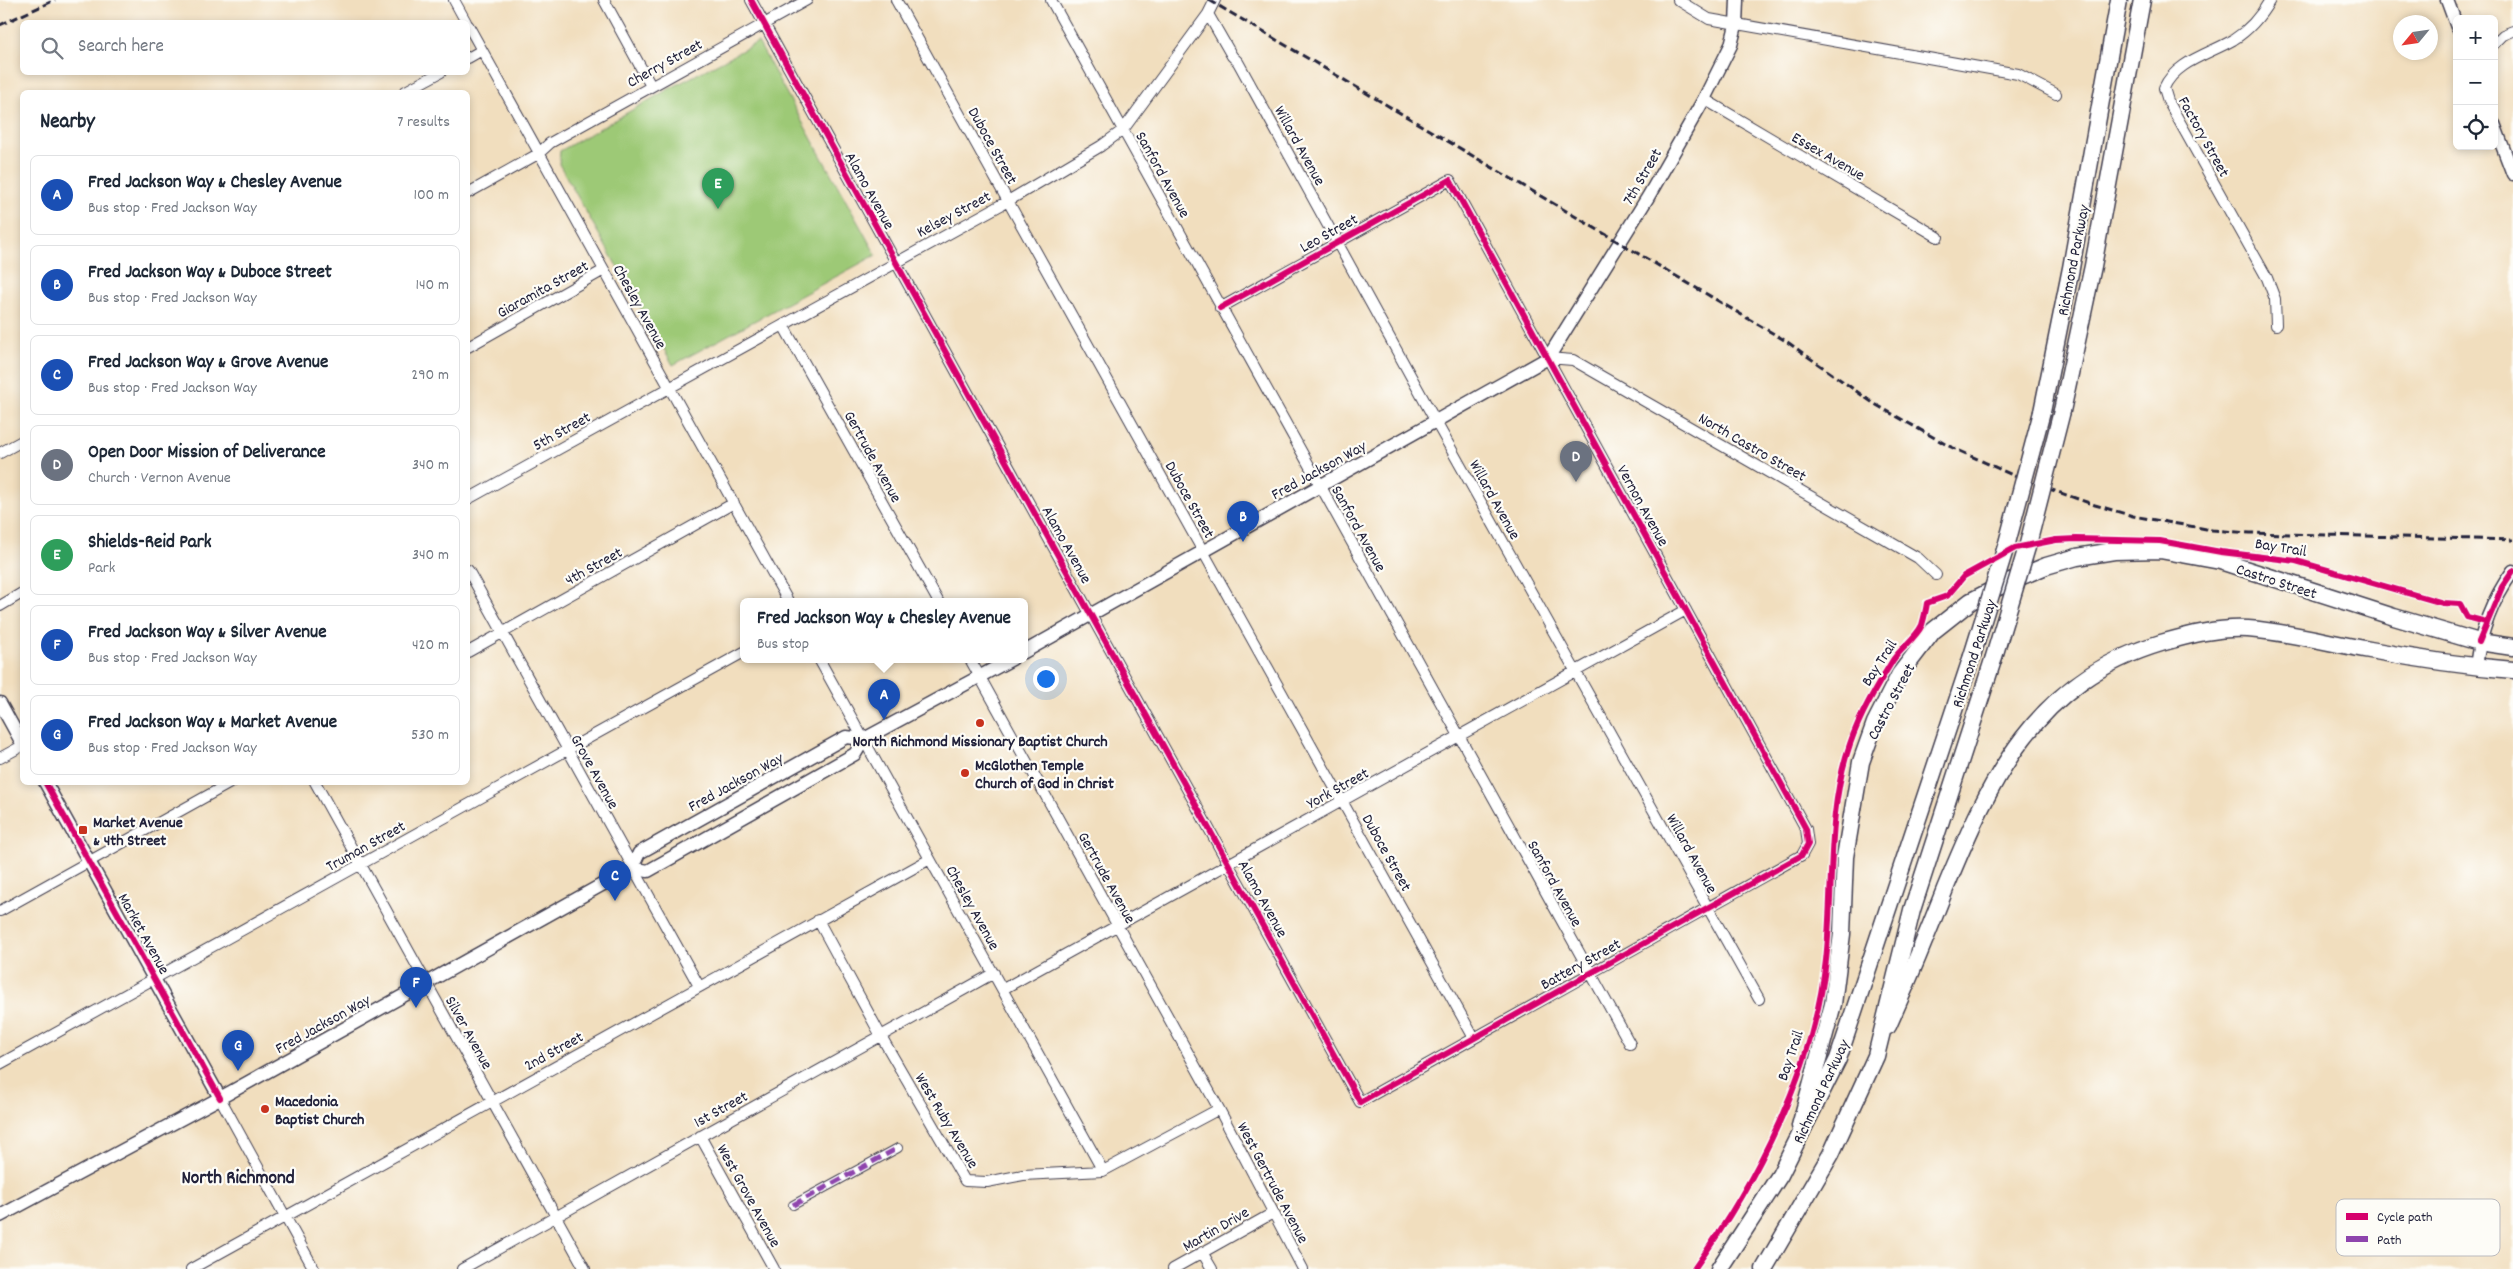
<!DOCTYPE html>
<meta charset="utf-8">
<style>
:root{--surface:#fff;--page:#f2f2f3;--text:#1f2937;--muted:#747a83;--line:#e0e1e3;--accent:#7c3aed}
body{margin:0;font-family:Dekko,sans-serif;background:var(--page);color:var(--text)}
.controls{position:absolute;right:15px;top:15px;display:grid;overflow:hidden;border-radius:8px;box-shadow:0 2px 8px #0003}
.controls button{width:45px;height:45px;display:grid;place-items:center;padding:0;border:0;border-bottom:1px solid var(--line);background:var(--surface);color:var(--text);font:25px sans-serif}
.compass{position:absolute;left:2393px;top:15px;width:45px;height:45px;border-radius:50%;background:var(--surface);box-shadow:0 2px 8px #0003;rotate:241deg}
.you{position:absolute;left:1045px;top:678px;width:18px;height:18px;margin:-12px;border:4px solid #fff;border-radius:50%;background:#1a73e8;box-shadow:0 0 0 8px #1a73e833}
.badge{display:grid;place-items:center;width:32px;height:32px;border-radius:50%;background:var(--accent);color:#fff;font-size:16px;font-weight:700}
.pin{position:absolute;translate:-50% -41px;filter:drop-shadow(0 1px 2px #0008)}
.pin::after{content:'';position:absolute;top:26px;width:18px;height:15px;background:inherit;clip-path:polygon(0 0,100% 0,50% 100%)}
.popup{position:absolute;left:740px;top:598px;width:288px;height:65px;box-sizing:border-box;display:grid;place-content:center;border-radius:8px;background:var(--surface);filter:drop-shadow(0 1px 4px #0005);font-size:16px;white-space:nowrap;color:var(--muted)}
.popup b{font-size:19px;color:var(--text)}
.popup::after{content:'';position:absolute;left:50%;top:100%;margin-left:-10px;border:10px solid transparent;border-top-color:var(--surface)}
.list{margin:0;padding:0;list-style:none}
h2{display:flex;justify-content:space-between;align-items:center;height:65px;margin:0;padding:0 20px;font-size:21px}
h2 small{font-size:16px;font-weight:400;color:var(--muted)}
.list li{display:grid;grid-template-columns:32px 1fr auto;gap:15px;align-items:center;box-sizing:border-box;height:80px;margin:0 10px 10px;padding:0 10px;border:1px solid var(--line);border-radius:8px}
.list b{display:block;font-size:19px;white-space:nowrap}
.list p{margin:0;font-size:16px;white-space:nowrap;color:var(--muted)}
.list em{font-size:16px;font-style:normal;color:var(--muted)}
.icon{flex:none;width:28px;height:28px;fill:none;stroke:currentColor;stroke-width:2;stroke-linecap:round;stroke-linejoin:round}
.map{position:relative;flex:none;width:2513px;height:1269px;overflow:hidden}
.search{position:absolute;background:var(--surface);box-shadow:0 2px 8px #0003;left:20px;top:20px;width:450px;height:55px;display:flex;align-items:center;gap:12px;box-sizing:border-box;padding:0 18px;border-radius:8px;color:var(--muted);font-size:19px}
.panel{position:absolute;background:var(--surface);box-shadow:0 2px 8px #0003;left:20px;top:90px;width:450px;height:695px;border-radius:8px}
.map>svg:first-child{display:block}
.green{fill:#9dc976;stroke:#607658}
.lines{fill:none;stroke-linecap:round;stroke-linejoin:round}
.pedestrian-casing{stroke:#413e4f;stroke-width:10}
.minor-casing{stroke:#413e4f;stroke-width:12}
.tertiary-casing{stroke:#413e4f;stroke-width:15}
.primary-casing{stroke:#413e4f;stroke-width:19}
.trunk-casing{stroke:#413e4f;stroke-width:19}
.pedestrian{stroke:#fff;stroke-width:8}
.minor{stroke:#fff;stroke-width:10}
.tertiary{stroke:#fff;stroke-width:12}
.primary{stroke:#fff;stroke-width:16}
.trunk{stroke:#fff;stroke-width:16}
.rail{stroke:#22223b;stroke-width:3;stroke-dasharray:8 4;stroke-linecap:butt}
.trunk-bridge-casing{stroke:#413e4f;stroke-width:19;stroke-linecap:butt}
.trunk-bridge{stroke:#fff;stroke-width:16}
.quiet{stroke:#8e44ad;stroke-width:5;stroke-dasharray:10 5;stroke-linecap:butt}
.cycleway-casing{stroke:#fdfcf7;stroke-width:9}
.cycleway{stroke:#d6006c;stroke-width:6}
.poi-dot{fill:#c8321e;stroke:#fdfcf7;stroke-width:2}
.labels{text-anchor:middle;stroke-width:4.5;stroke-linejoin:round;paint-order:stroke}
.street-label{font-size:16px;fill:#22223b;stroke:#fdfcf7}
.poi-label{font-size:16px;font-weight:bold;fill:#22223b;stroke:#fdfcf7;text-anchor:start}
.quarter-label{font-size:19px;font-weight:bold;fill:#22223b;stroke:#fdfcf7}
.key{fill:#fdfcf7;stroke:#bbbbbf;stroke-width:1}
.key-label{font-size:14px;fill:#22223b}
</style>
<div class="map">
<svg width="2513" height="1269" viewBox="0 0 2513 1269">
<rect width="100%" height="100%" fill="#fdfcf7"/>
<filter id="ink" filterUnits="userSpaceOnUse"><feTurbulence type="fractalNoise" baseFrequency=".02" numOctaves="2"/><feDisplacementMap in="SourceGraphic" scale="10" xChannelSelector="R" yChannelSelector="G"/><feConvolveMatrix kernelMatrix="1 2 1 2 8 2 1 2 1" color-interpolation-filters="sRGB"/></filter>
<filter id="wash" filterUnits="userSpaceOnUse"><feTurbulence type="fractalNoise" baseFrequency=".0096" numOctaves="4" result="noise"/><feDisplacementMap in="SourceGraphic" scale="20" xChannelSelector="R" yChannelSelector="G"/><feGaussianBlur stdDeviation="1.12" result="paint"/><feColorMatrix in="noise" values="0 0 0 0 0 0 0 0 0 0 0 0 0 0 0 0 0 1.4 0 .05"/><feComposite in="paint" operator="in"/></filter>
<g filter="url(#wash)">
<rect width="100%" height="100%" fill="#f1debe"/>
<path class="green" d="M 758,42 L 876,255 L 673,365 L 559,164 L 560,151 L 667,90 Z"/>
</g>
<g filter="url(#ink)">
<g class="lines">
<defs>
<path id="pedestrian" d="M 793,1205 L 898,1148"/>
<path id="minor" d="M 454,0 L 466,22
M 604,0 L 651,86
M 751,0 L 1360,1102 L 1802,855 L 1808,844 L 1806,829 L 1450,180 L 1220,308
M 896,0 L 1474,1038
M 1051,0 L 1630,1044
M 1678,0 L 1709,19 L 2018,74 L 2056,94
M 2270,0 C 2261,16 2249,30 2233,40 C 2209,54 2175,62 2164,88 L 2168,101 L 2267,278 L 2275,299 L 2276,325
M 1208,14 L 1232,56 L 1238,62 L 1436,422 L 1759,999
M 468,25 L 788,601
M 2494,44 L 2503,35 L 2513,31
M 468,58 L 482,50
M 404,92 L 441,72
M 1704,99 L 1938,237
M 468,193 L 538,154 L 550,143 L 807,0
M 783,325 L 938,601
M 468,347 L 604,270
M 1548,358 L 1573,360 L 1918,558 L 1936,575
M 0,453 L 22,441
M 468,499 L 1008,201 L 1101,146 L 1123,130 L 1208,14 L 1215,0
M 468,570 L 699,986
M 0,606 L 22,593
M 468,652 L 734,503
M 819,659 L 1103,1171
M 970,659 L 1219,1109 L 1303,1269
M 0,758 L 22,746
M 315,782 L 585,1269
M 0,911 L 232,782
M 818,920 L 881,1036 L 965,1181 L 987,1182 L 1023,1175 L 1103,1171 L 1219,1109
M 1003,989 L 1686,610
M 0,1064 L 744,652
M 220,1098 L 314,1269
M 700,1136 L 774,1269
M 1202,1252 L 1212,1269
M 191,1269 L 930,859
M 462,1269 L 994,973
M 1173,1269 L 1273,1213"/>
<path id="tertiary" d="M 2447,0 L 2457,27
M 2494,124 L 2513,174
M 1024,652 L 1548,358 L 1648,197 L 1704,99 L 1731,45 L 1736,25 L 1737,0
M 2476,667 C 2480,632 2492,600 2513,571
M 0,703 L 22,743
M 45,782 L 220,1098
M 632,868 L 648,871 L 855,754 L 864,739 L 1012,659
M 0,1216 L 220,1098 L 632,868 L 639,853 L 846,737 L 864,739"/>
<path id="primary" d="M 1888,1026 C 1908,981 1927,935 1945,889 C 1991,777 2035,681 2161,643 C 2189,635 2219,627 2248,629 C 2289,632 2329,643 2370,650 C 2417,659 2465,666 2513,670
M 1800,1126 L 1833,1004 L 1842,934 L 1845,857 L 1861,762 L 1875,723 L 1900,674 L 1933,631 L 1971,601 L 2008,582 L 2046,566 L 2077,557 L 2114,551 L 2160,550 L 2220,561 L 2394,617 L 2479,642 L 2513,647"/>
<path id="trunk" d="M 2062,411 L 2093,266 L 2142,0
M 2042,412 L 2071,268 L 2119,0
M 1719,1269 L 1780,1175 L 1838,1059 L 1971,659
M 1764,1269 L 1831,1154 L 1876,1056 L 1912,910 L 1993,660"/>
</defs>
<use href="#pedestrian" class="pedestrian-casing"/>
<use href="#minor" class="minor-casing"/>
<use href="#tertiary" class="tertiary-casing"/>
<use href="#primary" class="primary-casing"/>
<use href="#trunk" class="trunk-casing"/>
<use href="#pedestrian" class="pedestrian"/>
<use href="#minor" class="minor"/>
<use href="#tertiary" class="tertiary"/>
<use href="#primary" class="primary"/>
<use href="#trunk" class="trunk"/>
<path class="rail" d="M 1209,0 L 1786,341 L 1873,403 L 1947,445 L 2021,479 L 2095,505 L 2133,516 L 2212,530 L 2250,533 L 2513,540
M 0,25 L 55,0"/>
<defs>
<path id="trunk-bridge" d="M 1971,659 L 2007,543 L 2042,412
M 1993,660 L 2028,544 L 2062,411"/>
</defs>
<use href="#trunk-bridge" class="trunk-bridge-casing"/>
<use href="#trunk-bridge" class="trunk-bridge"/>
<path class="quiet" d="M 793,1205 L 898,1148"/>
<defs>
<path id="cycleway" d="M 751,0 L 1360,1102 L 1802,855 L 1808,844 L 1806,829 L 1450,180 L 1220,308
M 2479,642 L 2502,587 L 2513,571
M 45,782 L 220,1098
M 1694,1269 C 1757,1181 1814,1069 1826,960 C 1834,888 1826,813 1850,744 C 1860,714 1877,686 1893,660 C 1901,648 1916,638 1922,625 C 1924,618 1926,610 1927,603 L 1947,596 L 1964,576 L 2015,548 L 2056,540 L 2076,539 L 2160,541 L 2221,552 L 2296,561 L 2443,603 L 2460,604 L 2467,617 L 2486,622"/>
</defs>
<use href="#cycleway" class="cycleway-casing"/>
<use href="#cycleway" class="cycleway"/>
</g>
</g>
<g class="poi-dot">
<circle cx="980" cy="723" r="5"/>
<circle cx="965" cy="773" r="5"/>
<rect x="78" y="825" width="10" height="10" rx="2.5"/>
<circle cx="265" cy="1109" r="5"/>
</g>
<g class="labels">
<g class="street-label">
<text transform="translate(664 62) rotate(-29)" y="6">Cherry Street</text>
<text transform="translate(2205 136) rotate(61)" y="6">Factory Street</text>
<text transform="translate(994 145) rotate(61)" y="6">Duboce Street</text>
<text transform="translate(1301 145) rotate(61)" y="6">Willard Avenue</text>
<text transform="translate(1829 155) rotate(30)" y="6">Essex Avenue</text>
<text transform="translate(1164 174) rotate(61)" y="6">Sanford Avenue</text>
<text transform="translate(1641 176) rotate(-60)" y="6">7th Street</text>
<text transform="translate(871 190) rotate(61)" y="6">Alamo Avenue</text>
<text transform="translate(953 213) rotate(-28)" y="6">Kelsey Street</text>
<text transform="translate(1328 232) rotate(-29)" y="6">Leo Street</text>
<text transform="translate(2072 260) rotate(-79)" y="6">Richmond Parkway</text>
<text transform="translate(542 288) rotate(-29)" y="6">Giaramita Street</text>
<text transform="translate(641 306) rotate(61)" y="6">Chesley Avenue</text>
<text transform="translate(561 430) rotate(-29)" y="6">5th Street</text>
<text transform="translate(1753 446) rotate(30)" y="6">North Castro Street</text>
<text transform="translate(874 456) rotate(61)" y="6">Gertrude Avenue</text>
<text transform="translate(1318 469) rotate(-29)" y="6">Fred Jackson Way</text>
<text transform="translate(1191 499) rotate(61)" y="6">Duboce Street</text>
<text transform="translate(1496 499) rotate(61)" y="6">Willard Avenue</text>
<text transform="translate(1644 505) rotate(61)" y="6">Vernon Avenue</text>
<text transform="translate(1360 528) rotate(61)" y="6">Sanford Avenue</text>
<text transform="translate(1068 544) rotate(61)" y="6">Alamo Avenue</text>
<text transform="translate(2281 546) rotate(9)" y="6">Bay Trail</text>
<text transform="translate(593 565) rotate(-29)" y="6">4th Street</text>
<text transform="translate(2277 580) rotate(18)" y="6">Castro Street</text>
<text transform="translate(1973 653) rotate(-72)" y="6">Richmond Parkway</text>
<text transform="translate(1878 662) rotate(-57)" y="6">Bay Trail</text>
<text transform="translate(1890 701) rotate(-62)" y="6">Castro Street</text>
<text transform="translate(596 771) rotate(61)" y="6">Grove Avenue</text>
<text transform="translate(735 781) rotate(-29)" y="6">Fred Jackson Way</text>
<text transform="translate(1337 787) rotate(-29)" y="6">York Street</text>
<text transform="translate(365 845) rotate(-29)" y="6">Truman Street</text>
<text transform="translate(1388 852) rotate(61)" y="6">Duboce Street</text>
<text transform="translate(1693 853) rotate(61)" y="6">Willard Avenue</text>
<text transform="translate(1108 877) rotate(61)" y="6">Gertrude Avenue</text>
<text transform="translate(1556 883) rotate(61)" y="6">Sanford Avenue</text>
<text transform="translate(1264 898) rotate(61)" y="6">Alamo Avenue</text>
<text transform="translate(974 907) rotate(61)" y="6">Chesley Avenue</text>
<text transform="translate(145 933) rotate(61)" y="6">Market Avenue</text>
<text transform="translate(1580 963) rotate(-29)" y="6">Battery Street</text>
<text transform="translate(322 1023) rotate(-29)" y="6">Fred Jackson Way</text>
<text transform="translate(470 1032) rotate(61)" y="6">Silver Avenue</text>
<text transform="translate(553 1050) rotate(-29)" y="6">2nd Street</text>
<text transform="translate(1789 1055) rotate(-71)" y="6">Bay Trail</text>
<text transform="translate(1820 1091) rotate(-65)" y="6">Richmond Parkway</text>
<text transform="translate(720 1108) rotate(-29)" y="6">1st Street</text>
<text transform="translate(948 1120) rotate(59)" y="6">West Ruby Avenue</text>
<text transform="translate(1274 1182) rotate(62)" y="6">West Gertrude Avenue</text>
<text transform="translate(750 1195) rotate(61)" y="6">West Grove Avenue</text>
<text transform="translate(1215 1228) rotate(-30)" y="6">Martin Drive</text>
</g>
<g class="poi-label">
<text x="980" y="746" text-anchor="middle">North Richmond Missionary Baptist Church</text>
<text x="975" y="770">McGlothen Temple<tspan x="975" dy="18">Church of God in Christ</tspan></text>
<text x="93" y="827">Market Avenue<tspan x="93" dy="18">&amp; 4th Street</tspan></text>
<text x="275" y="1106">Macedonia<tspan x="275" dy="18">Baptist Church</tspan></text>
</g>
<g class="quarter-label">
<text x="238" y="1183">North Richmond</text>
</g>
</g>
<rect x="2336" y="1199" width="164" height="57" rx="8" class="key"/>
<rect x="2346" y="1213" width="22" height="7" fill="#d6006c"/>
<rect x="2346" y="1236" width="22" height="6" fill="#8e44ad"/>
<g class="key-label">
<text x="2377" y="1221">Cycle path</text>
<text x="2377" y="1244">Path</text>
</g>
</svg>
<div class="controls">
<button>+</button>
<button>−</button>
<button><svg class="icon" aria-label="locate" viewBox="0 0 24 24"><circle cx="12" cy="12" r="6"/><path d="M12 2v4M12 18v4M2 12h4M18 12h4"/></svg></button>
</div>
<svg class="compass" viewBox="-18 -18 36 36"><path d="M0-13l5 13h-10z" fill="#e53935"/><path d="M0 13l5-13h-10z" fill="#747a83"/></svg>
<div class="you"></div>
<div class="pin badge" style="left:884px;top:720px;background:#1a4fb4">A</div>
<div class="popup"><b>Fred Jackson Way &amp; Chesley Avenue</b>Bus stop</div>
<div class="pin badge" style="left:1243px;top:542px;background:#1a4fb4">B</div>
<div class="pin badge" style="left:615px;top:901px;background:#1a4fb4">C</div>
<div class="pin badge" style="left:1576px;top:482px;background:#6b7280">D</div>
<div class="pin badge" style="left:718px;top:209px;background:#2e9e5b">E</div>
<div class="pin badge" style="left:416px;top:1008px;background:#1a4fb4">F</div>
<div class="pin badge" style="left:238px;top:1071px;background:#1a4fb4">G</div>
<div class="search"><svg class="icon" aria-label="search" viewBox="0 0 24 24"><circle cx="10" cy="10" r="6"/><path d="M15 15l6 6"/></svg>Search here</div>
<section class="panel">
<h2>Nearby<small>7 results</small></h2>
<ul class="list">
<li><span class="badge" style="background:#1a4fb4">A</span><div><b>Fred Jackson Way &amp; Chesley Avenue</b><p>Bus stop · Fred Jackson Way</p></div><em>100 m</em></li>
<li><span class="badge" style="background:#1a4fb4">B</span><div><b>Fred Jackson Way &amp; Duboce Street</b><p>Bus stop · Fred Jackson Way</p></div><em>140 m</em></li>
<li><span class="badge" style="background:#1a4fb4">C</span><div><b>Fred Jackson Way &amp; Grove Avenue</b><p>Bus stop · Fred Jackson Way</p></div><em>290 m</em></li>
<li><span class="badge" style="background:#6b7280">D</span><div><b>Open Door Mission of Deliverance</b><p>Church · Vernon Avenue</p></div><em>340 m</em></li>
<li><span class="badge" style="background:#2e9e5b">E</span><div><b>Shields-Reid Park</b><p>Park</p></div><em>340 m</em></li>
<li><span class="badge" style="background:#1a4fb4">F</span><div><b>Fred Jackson Way &amp; Silver Avenue</b><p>Bus stop · Fred Jackson Way</p></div><em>420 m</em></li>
<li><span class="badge" style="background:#1a4fb4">G</span><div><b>Fred Jackson Way &amp; Market Avenue</b><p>Bus stop · Fred Jackson Way</p></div><em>530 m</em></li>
</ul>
</section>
</div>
